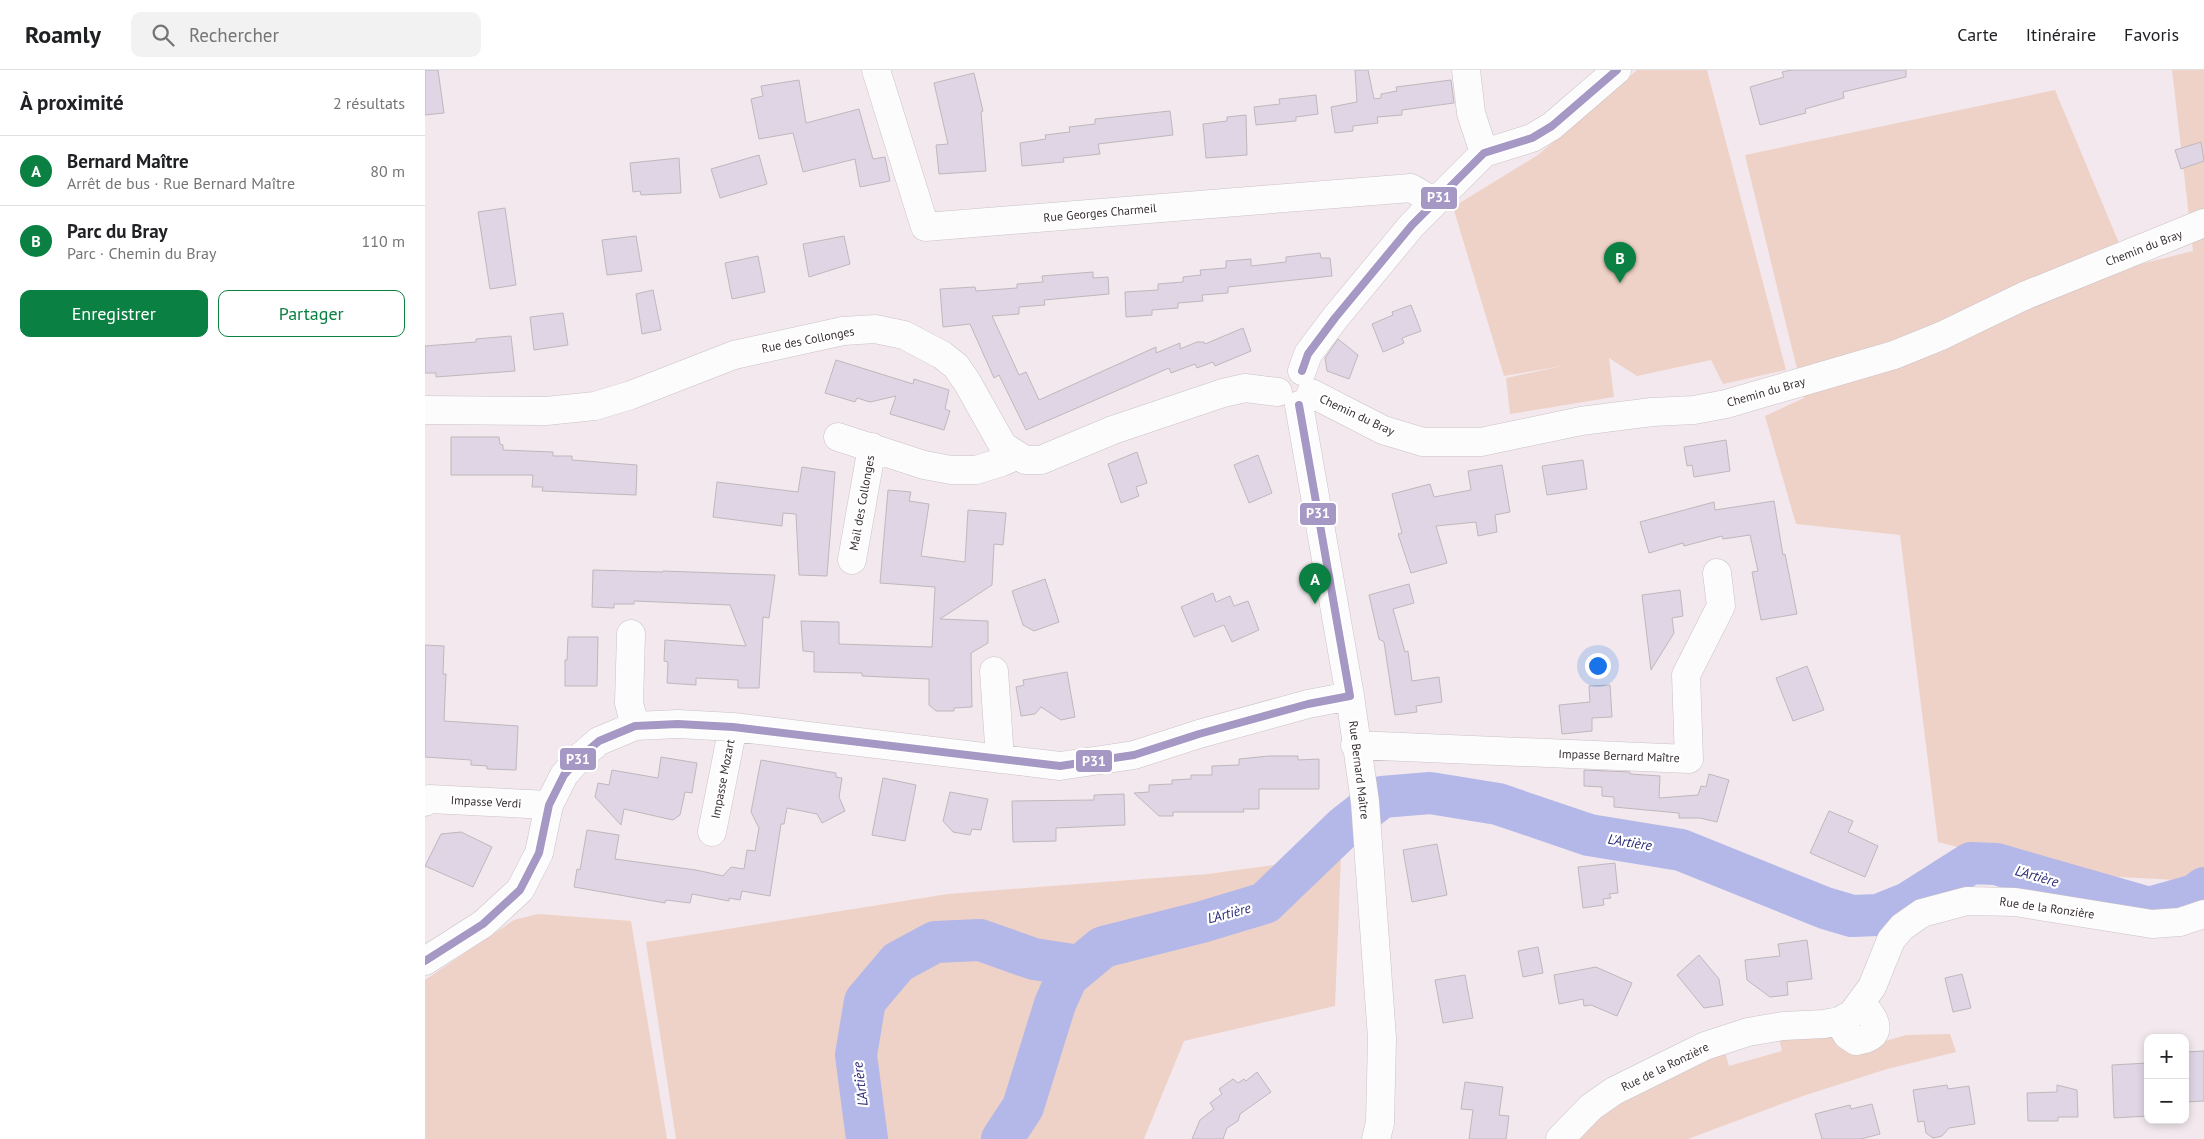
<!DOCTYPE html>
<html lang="fr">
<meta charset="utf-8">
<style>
:root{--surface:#fff;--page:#f2f2f2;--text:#202124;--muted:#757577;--line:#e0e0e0;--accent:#0b8043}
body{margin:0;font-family:"PT Sans",sans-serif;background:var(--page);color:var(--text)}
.controls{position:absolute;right:15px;bottom:15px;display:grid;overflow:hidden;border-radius:10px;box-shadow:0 2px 8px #0003}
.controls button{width:45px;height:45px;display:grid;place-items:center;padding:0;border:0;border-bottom:1px solid var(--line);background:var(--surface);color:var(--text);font:25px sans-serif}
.you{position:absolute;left:1172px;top:595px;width:18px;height:18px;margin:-12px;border:4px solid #fff;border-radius:50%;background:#1a73e8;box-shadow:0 0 0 8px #1a73e833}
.badge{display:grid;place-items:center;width:32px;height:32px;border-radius:50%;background:var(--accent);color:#fff;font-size:16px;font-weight:700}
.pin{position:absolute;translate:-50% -41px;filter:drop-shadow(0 1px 2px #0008)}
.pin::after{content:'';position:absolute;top:26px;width:18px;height:15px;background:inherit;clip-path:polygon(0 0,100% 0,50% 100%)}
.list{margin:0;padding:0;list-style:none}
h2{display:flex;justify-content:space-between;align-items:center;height:65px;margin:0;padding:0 20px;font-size:21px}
h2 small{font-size:16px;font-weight:400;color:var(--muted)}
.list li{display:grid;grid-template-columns:32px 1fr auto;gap:15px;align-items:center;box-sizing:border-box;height:70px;padding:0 20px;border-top:1px solid var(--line)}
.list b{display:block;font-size:19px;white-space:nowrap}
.list p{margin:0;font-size:16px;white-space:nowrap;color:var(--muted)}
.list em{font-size:16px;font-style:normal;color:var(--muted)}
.actions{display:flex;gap:10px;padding:15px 20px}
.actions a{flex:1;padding:11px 0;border:1px solid var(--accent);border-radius:10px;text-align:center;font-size:18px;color:var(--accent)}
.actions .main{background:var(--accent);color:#fff}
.icon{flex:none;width:28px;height:28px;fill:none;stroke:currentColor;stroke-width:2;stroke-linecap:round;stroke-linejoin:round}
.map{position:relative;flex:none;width:1779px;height:1069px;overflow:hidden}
header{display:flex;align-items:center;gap:30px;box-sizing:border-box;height:70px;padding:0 25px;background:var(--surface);border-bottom:1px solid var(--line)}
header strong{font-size:24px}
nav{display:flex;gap:28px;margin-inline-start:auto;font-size:18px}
.search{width:350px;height:45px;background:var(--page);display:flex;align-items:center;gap:12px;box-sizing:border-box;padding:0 18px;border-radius:10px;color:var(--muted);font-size:19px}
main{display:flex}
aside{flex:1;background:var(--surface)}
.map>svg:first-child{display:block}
.green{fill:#efd2c7}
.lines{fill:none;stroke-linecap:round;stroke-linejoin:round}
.river{stroke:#b4b8e9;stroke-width:42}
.building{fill:#e0d5e4;stroke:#beb8bd}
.minor-casing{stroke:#cac2c6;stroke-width:29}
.minor{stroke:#fdfcfc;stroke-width:28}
.bus-1-casing{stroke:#fff;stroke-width:11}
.bus-1{stroke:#a698c4;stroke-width:8}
.labels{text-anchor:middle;stroke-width:4.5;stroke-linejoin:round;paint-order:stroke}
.street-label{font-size:12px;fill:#383035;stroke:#fff}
.water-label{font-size:14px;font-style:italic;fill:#292976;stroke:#fff}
.line-badge{stroke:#fff;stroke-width:2}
.badge-label{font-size:14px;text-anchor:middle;font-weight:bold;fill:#fff}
</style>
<header>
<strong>Roamly</strong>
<div class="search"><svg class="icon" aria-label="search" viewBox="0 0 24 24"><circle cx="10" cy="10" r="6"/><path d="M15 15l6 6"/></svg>Rechercher</div>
<nav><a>Carte</a><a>Itinéraire</a><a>Favoris</a></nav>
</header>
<main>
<aside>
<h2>À proximité<small>2 résultats</small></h2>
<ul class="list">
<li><span class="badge">A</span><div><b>Bernard Maître</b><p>Arrêt de bus · Rue Bernard Maître</p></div><em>80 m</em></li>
<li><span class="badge">B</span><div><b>Parc du Bray</b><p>Parc · Chemin du Bray</p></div><em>110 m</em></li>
</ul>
<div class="actions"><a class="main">Enregistrer</a><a>Partager</a></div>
</aside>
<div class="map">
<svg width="1779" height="1069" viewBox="0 0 1779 1069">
<rect width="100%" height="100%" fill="#f2e8ed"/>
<path class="green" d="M 1212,0 L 1282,0 L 1361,300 L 1298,314 L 1286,290 L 1212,306 L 1184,288 L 1189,327 L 1085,344 L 1081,308 L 1137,296 L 1079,306 L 1028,137 L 1113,85 Z
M 1747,0 L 1779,0 L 1779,807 L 1770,811 L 1638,804 L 1513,772 L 1475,465 L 1371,454 L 1340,346 L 1379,328 L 1320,85 L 1630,20 L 1704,197 L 1768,181 Z
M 916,786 L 910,936 L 759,971 L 719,1069 L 251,1069 L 221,872 L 523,824 L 783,804 Z
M 113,844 L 206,851 L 242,1069 L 0,1069 L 0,910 L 89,850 Z
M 1398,964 L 1411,969 L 1457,972 L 1481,965 L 1525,964 L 1531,982 L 1462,999 L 1378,1026 L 1263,1069 L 1148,1069 L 1184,1033 L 1299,979 L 1304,996 L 1357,981 L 1353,965 Z"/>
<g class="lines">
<path class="river" d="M 442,1069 L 431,985 L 440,931 L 473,892 L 510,872 L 555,870 L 609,889 L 654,896
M 577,1069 L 598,1037 L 630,934 L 642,907 L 678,877 L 777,852 L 840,833 L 920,756 L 957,727 L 1005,723 L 1073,734 L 1164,765 L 1256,780 L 1400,838 L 1427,846 L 1453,845 L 1483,833 L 1546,793 L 1571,794 L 1724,838 L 1770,825 L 1779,818"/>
</g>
<path class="building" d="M 0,0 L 13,0 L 19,43 L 0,45 Z
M 930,0 L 943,0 L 949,29 L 956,28 L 956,24 L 972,21 L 971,17 L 1026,10 L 1029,33 L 977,40 L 977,45 L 952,47 L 953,53 L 928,56 L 928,61 L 910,63 L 906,37 L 932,32 Z
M 1367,0 L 1481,0 L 1481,7 L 1418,22 L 1419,28 L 1380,39 L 1381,43 L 1335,55 L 1325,17 L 1359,7 L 1357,2 Z
M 549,3 L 558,41 L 556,42 L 561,101 L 514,104 L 511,75 L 523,74 L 509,13 Z
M 374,10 L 381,53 L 434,39 L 448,89 L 460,87 L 465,111 L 435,117 L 430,89 L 378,102 L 368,63 L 334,69 L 326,29 L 338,26 L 336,16 Z
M 891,25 L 893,44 L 871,47 L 871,51 L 831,55 L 829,37 L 855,34 L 854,29 Z
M 745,41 L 748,65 L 673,74 L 675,84 L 638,88 L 639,92 L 597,96 L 595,73 L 621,69 L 620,65 L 645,62 L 644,57 L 670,54 L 670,49 Z
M 821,45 L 822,85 L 781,88 L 778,54 L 802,51 L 802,47 Z
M 1776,72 L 1779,91 L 1756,99 L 1750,80 Z
M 334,85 L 342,114 L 295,128 L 286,99 Z
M 254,88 L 256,123 L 216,125 L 215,121 L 208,122 L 205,93 Z
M 80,138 L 91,215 L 65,219 L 53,142 Z
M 211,166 L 217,201 L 182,205 L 177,170 Z
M 419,166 L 425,194 L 384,207 L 378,174 Z
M 895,183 L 896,188 L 905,188 L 907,206 L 803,217 L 803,223 L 777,225 L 778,231 L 753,233 L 753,238 L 727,240 L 727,245 L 701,247 L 700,222 L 733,220 L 733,214 L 758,212 L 758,207 L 776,205 L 775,200 L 801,198 L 801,191 L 826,189 L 826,196 L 861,192 L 861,187 Z
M 333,186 L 340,222 L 307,229 L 300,193 Z
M 668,202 L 668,208 L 683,207 L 684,224 L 619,230 L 620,235 L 594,237 L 594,244 L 567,246 L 594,305 L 601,302 L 614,330 L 731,277 L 731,283 L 755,273 L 755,279 L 772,272 L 779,272 L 780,274 L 818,258 L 826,281 L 790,296 L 788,292 L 772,298 L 770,294 L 746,303 L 744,298 L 601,360 L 574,305 L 569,308 L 545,254 L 518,257 L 515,219 L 550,217 L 551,221 L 592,218 L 592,214 L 618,212 L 617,206 Z
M 228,220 L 236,260 L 217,264 L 211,224 Z
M 986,235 L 996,261 L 977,268 L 979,273 L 958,282 L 947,254 L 968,245 L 967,242 Z
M 138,243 L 143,275 L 109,280 L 105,247 Z
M 86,266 L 90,301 L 11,307 L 11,303 L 0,303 L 0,276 L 51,272 L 51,269 Z
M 913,269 L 933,285 L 924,309 L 902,301 L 900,288 Z
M 411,290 L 488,314 L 489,309 L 524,320 L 520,339 L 525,341 L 519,360 L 465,344 L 471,326 L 445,332 L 432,328 L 430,332 L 400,323 Z
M 26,367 L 74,367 L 75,374 L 78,375 L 78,380 L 128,382 L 128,386 L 147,386 L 147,390 L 212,395 L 211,425 L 117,421 L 118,417 L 107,417 L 108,405 L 26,405 Z
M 1301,370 L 1305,401 L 1269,407 L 1267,395 L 1262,396 L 1259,377 Z
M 712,382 L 722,413 L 711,417 L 714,426 L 696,433 L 683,394 Z
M 833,385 L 847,423 L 824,433 L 809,395 Z
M 1158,390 L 1162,419 L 1122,425 L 1117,396 Z
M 1077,395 L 1085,442 L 1070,445 L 1072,462 L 1053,466 L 1051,452 L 1011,456 L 1022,493 L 986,503 L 973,464 L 977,463 L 967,424 L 1005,414 L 1009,427 L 1046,420 L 1043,401 Z
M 377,397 L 410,402 L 402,506 L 374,505 L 371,444 L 358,443 L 357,456 L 288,447 L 292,412 L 373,422 Z
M 463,420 L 486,422 L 484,431 L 504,434 L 496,486 L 540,492 L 543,440 L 581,443 L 578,475 L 569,474 L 567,515 L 515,549 L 563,551 L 563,573 L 546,583 L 547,637 L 529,638 L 529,641 L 511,641 L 504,635 L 504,609 L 437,606 L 437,603 L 389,602 L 389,582 L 378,581 L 376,551 L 414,552 L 414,574 L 507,577 L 510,517 L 455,513 Z
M 1349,431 L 1358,485 L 1360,484 L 1372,544 L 1336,550 L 1327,502 L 1333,501 L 1325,465 L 1298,469 L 1297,466 L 1259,476 L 1258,473 L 1224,483 L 1215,452 L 1289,432 L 1290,440 Z
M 168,500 L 238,502 L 238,501 L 350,505 L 344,548 L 338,547 L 334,618 L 313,618 L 313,610 L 271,608 L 271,615 L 242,613 L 243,592 L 239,591 L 240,570 L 321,576 L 305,535 L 209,531 L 209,534 L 189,534 L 189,538 L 167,537 Z
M 620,509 L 634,552 L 609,561 L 598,555 L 587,521 Z
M 984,514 L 989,533 L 968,539 L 980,582 L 983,581 L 987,611 L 1014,607 L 1017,632 L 991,636 L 992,642 L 970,645 L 959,572 L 954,569 L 944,525 Z
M 1255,520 L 1258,546 L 1247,548 L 1249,563 L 1226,600 L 1217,525 Z
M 788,523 L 791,532 L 805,526 L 809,536 L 823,531 L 834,560 L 807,572 L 799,555 L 769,567 L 756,537 Z
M 143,567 L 173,567 L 172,616 L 140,616 L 140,590 L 142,590 Z
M 0,575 L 19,576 L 18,604 L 21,604 L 19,651 L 93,656 L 91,700 L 62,699 L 62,696 L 46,695 L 46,690 L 0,687 Z
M 1382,596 L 1399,640 L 1368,651 L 1351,608 Z
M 642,602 L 650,647 L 636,650 L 616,637 L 610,644 L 596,646 L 591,617 L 599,615 L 598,610 Z
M 1185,615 L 1187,647 L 1167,648 L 1167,661 L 1137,664 L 1134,635 L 1165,632 L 1164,616 Z
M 844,686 L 873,686 L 873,690 L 894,689 L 894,719 L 834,719 L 834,739 L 818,739 L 819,742 L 748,742 L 748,746 L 734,746 L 709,723 L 724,722 L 724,715 L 747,714 L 747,710 L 766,709 L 766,705 L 787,705 L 787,696 L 814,695 L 814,689 Z
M 236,687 L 272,693 L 267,723 L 260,722 L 255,745 L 248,750 L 199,739 L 196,755 L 170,727 L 173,713 L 184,715 L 187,700 L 233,708 Z
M 336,690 L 411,703 L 411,707 L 417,708 L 414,727 L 420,741 L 397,753 L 392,744 L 362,738 L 359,754 L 356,754 L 345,826 L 317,821 L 315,830 L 304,828 L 304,831 L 267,824 L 265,833 L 241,830 L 240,833 L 149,817 L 152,799 L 155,800 L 162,760 L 194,765 L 190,789 L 271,800 L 298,806 L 306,797 L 319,799 L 322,780 L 330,781 L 334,758 L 326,742 Z
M 1159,700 L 1205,702 L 1205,704 L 1235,706 L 1234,728 L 1273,725 L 1276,716 L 1281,717 L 1284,704 L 1304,710 L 1292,752 L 1275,748 L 1254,748 L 1254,743 L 1189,737 L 1189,727 L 1177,726 L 1177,717 L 1159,716 Z
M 458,708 L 491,715 L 480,771 L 447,765 Z
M 525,722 L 563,729 L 556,760 L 547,759 L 545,765 L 528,762 L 518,751 Z
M 699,724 L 700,755 L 631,758 L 631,771 L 588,772 L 587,731 L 669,730 L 669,725 Z
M 1404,741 L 1428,751 L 1423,762 L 1453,776 L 1440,807 L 1385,783 Z
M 36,762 L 67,777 L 48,817 L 0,796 L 16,764 Z
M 1012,774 L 1022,825 L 987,832 L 978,780 Z
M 1190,793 L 1193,823 L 1184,824 L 1186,828 L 1178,829 L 1179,835 L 1158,838 L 1153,797 Z
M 1382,870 L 1387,909 L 1362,912 L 1363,925 L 1345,927 L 1322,910 L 1320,890 L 1355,886 L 1353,874 Z
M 1113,877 L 1118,903 L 1098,907 L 1093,881 Z
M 1274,885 L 1294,909 L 1298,935 L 1279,938 L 1252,905 Z
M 1171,897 L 1207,913 L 1192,946 L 1166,935 L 1159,936 L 1158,929 L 1134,934 L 1129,905 Z
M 1537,904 L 1546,938 L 1528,942 L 1520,908 Z
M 1040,905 L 1048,948 L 1018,953 L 1010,910 Z
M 1779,981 L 1779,1031 L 1760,1032 L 1760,982 Z
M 1723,993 L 1723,1046 L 1689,1048 L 1687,995 Z
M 832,1002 L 846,1022 L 815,1044 L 813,1051 L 802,1058 L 798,1069 L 767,1069 L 775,1050 L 789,1039 L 785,1033 L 797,1024 L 794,1019 L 808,1009 L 813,1013 L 819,1009 L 821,1011 Z
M 1040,1012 L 1078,1017 L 1074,1045 L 1084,1046 L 1081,1069 L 1044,1069 L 1048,1040 L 1036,1039 Z
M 1522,1015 L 1523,1019 L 1544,1016 L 1550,1054 L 1524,1058 L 1517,1066 L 1508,1068 L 1501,1063 L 1499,1051 L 1493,1052 L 1488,1020 Z
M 1632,1015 L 1652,1020 L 1653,1047 L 1633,1047 L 1633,1051 L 1603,1051 L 1602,1023 L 1632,1022 Z
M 1447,1034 L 1455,1064 L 1436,1069 L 1397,1069 L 1390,1044 L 1425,1035 L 1426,1039 Z"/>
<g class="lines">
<defs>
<path id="minor" d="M 451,0 L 500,157 L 986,118 L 1010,132
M 1041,0 L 1046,43 L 1059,83
M 877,301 L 883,284 L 910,248 L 987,155 L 1059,83 L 1107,68 L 1127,56 L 1192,0
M 886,323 L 958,360 L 998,372 L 1056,372 L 1156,351 L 1227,342 L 1269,340 L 1301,334 L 1469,285 L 1516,266 L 1599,226 L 1779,153
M 874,335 L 925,626 L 940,732 L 957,968 L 955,1053 L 951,1069
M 0,340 L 121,341 L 170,336 L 206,325 L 309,285 L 418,261 L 450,259 L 479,265 L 517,285 L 531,296 L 542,312 L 578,376 L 600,390 L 616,390 L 688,360 L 798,323 L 820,318 L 853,322
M 413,367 L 499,395 L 526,400 L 551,400 L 577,392 L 591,386
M 427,490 L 447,377
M 206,564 L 204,633 L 210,656
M 569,601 L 575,689
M 930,675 L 1264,689 L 1261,605 L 1296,536 L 1292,503
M 0,732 L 4,729 L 124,735
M 287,762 L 308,657
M 0,891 L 58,854 L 95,820 L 114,783 L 124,735 L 139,705 L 154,688 L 174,671 L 210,656 L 253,654 L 308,657 L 635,696 L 709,685 L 774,664 L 883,634 L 925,626
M 1414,951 L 1422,965 L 1431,971 C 1461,967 1451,949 1437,934
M 1135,1069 L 1166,1037 L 1189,1021 L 1280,976 L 1323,962 L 1358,956 L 1399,954 L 1414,951 L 1427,944 L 1447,917 L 1466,870 L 1477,857 L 1497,843 L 1542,831 L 1590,832 L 1727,854 L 1755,852 L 1779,844"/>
</defs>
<use href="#minor" class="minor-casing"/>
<use href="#minor" class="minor"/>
<defs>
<path id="bus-1" d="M 877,301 L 883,284 L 910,248 L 987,155 L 1059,83 L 1107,68 L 1127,56 L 1192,0
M 874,335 L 925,626
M 0,891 L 58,854 L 95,820 L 114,783 L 124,735 L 139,705 L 154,688 L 174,671 L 210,656 L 253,654 L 308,657 L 635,696 L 709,685 L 774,664 L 883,634 L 925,626"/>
</defs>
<use href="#bus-1" class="bus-1-casing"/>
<use href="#bus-1" class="bus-1"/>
</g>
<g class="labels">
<g class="street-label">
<text transform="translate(675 143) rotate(-5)" y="4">Rue Georges Charmeil</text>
<text transform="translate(1719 178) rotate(-21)" y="4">Chemin du Bray</text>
<text transform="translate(383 270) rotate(-11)" y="4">Rue des Collonges</text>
<text transform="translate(1341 322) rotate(-16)" y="4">Chemin du Bray</text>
<text transform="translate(932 345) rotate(25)" y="4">Chemin du Bray</text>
<text transform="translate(437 433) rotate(-80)" y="4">Mail des Collonges</text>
<text transform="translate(1194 686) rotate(2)" y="4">Impasse Bernard Maître</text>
<text transform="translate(934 700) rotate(83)" y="4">Rue Bernard Maître</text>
<text transform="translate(298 709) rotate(-79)" y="4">Impasse Mozart</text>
<text transform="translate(61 732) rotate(3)" y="4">Impasse Verdi</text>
<text transform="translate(1622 838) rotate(8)" y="4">Rue de la Ronzière</text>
<text transform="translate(1240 997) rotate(-26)" y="4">Rue de la Ronzière</text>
</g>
<g class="water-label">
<text transform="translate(1205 772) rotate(9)" y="5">L'Artière</text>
<text transform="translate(1612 806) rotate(16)" y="5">L'Artière</text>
<text transform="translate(804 843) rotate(-15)" y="5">L'Artière</text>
<text transform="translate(435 1014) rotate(-97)" y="5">L'Artière</text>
</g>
</g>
<g class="line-badge">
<rect x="995" y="116" width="38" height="24" rx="5" fill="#a698c4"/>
<rect x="874" y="432" width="38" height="24" rx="5" fill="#a698c4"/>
<rect x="134" y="677" width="38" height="24" rx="5" fill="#a698c4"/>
<rect x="650" y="679" width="38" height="24" rx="5" fill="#a698c4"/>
</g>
<g class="badge-label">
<text x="1014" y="132">P31</text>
<text x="893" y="448">P31</text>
<text x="153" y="694">P31</text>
<text x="669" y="696">P31</text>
</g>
</svg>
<div class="controls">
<button>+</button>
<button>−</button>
</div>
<div class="you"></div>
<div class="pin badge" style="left:890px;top:534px">A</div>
<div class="pin badge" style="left:1195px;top:213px">B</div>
</div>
</main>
